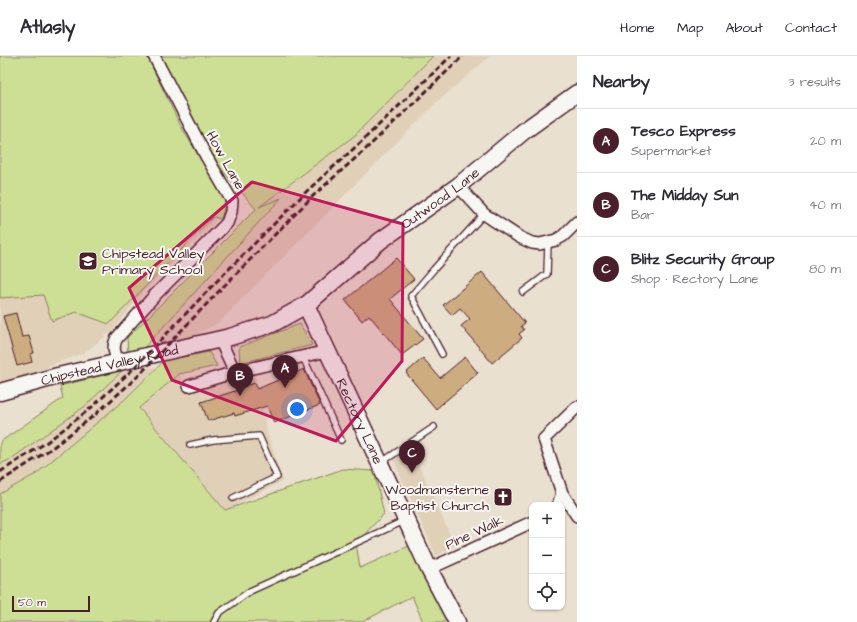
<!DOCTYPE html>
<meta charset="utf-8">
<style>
:root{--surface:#fff;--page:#f2f2f3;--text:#2b2b33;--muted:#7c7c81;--line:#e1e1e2;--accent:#4a1f2b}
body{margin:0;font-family:"Architects Daughter",sans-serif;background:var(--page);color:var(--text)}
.controls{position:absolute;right:12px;bottom:12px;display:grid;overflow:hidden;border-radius:8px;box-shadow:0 1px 3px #0004}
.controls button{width:36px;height:36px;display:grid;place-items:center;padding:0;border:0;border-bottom:1px solid var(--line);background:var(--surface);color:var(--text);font:20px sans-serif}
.scale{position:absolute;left:12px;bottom:10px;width:78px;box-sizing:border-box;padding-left:4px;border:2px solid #4a1f2b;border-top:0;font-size:11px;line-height:14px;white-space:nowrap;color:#4a1f2b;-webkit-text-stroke:3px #f6f6f2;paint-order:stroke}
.you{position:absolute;left:297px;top:353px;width:14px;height:14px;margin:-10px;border:3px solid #fff;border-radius:50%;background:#1a73e8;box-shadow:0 0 0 6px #1a73e833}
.badge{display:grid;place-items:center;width:26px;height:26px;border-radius:50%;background:var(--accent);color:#fff;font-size:13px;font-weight:700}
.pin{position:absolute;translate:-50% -33px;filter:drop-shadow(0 1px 2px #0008)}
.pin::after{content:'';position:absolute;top:21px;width:14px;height:12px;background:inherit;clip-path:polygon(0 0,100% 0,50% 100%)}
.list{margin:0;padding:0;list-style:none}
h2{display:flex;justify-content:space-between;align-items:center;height:52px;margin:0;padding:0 16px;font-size:17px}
h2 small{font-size:13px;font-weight:400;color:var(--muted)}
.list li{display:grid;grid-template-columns:26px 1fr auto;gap:12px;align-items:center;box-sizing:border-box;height:64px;padding:0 16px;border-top:1px solid var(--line)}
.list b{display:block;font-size:15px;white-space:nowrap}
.list p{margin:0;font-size:13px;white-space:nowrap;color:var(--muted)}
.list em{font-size:13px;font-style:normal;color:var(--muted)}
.icon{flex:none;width:22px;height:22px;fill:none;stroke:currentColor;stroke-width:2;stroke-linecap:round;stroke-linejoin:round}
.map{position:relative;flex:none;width:577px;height:566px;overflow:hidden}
header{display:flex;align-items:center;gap:24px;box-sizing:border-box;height:56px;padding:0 20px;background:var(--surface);border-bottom:1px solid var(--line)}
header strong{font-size:19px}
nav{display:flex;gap:22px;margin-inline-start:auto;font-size:14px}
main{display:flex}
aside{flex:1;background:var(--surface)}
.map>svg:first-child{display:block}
.built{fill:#e1d0b8}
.green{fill:#ccdf94;stroke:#8b7f60}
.building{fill:#cdac80;stroke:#4a1f2b}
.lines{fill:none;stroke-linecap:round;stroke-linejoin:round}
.lane-casing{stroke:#4a1f2b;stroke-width:8}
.street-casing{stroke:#4a1f2b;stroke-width:14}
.secondary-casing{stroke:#4a1f2b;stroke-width:19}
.lane{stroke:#f6f6f2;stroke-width:5.5}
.street{stroke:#f6f6f2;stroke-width:11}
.secondary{stroke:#f6f6f2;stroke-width:16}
.rail{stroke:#4a1f2b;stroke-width:3;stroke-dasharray:6 3;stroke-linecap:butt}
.marked{fill:#c2185b;fill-opacity:0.2;stroke:#c2185b;stroke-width:3;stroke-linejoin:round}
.labels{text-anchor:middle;stroke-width:4;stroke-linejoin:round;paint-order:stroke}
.street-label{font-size:14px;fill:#4a1f2b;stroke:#f6f6f2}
.poi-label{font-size:14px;fill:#4a1f2b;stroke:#f6f6f2;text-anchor:start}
</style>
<header>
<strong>Atlasly</strong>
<nav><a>Home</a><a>Map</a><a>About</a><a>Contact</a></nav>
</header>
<main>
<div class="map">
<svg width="577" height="566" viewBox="0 0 577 566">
<rect width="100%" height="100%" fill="#eae0d0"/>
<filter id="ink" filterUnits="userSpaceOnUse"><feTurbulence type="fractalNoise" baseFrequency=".025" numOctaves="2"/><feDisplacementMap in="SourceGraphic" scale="8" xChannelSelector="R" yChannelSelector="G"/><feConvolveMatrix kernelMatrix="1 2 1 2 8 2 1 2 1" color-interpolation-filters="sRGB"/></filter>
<g filter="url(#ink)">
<path class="built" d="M 433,0 L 490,0 L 435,48 L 218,267 L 192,280 L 128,298 L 127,282 L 257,153 L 354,80 Z
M 196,98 L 225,151 L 209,172 L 145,234 L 113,274 L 84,297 L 48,310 L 58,320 L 0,336 L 0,175 Z
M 156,311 L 124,344 L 36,418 L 0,438 L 0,408 L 11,403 L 84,351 L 123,314 Z
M 179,318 L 184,325 L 256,322 L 267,375 L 283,425 L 226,454 L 139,352 Z
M 411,391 L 455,490 L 436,500 L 393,403 Z"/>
<path class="green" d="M 0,0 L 147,0 L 180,69 L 226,145 L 221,163 L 213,161 L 109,268 L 76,256 L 52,265 L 43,239 L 0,242 Z
M 155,0 L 433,0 L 354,80 L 259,151 L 281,142 L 142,294 L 128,298 L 127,282 L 256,153 L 222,114 Z
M 300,268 L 312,289 L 240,307 L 239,291 Z
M 209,296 L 217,310 L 179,318 L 139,352 L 225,454 L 343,413 L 374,415 L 384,458 L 356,487 L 360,512 L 409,490 L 447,566 L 423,566 L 412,540 L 362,566 L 0,566 L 0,438 L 36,418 L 124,344 L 165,304 Z
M 123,314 L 84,351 L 11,403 L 0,408 L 0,386 L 63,342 L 60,330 Z"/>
<path class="building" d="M 396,202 L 414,223 L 390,243 L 423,283 L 402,299 L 369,259 L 362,265 L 345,244 Z
M 482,216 L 525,267 L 521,270 L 524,274 L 519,278 L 522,282 L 492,307 L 461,270 L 470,263 L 460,252 L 452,259 L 443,249 Z
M 16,257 L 22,281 L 29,280 L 34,297 L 30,298 L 32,306 L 17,310 L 3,260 Z
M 465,301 L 478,317 L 436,353 L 406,317 L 423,302 L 440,322 Z
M 304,313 L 320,349 L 274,367 L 267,350 L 235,360 L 234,357 L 208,365 L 201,346 L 238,334 L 236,325 L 244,323 L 248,329 L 255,327 L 257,333 Z"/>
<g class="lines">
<defs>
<path id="lane" d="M 523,236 L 547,218 L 548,187
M 442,298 L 411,240 L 434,213 L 484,158
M 303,301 L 341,384
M 190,389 L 213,384 L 259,380 L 277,421 L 233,442
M 382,406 L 434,371
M 214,566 L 219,557 L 250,535 L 406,464"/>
<path id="street" d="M 458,130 L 484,158 L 519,181 L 532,187 L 540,188 L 556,184 L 563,180 L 577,166
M 220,284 L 235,316
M 119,306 C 114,298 112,290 117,282 L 156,238 L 227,167 L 231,156 L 232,145 L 206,100 L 154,0
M 189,330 L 235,316 L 327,295
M 577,351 L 544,383 L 562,437 L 577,460
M 558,449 L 562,437
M 429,513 L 532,466"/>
<g id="secondary">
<path id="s1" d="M 306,249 L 429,513 L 457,566"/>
<path id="s2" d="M 0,336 L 58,320 L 230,281 L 272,268 L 306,249 L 380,185 L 458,130 L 524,75 L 577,37"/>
</g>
</defs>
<use href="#lane" class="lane-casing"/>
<use href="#street" class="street-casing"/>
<use href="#secondary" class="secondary-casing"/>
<use href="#lane" class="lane"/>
<use href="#street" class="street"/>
<use href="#secondary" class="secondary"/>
<path class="rail" d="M 0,416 L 47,386 L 91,352 L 132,314 L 216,226 L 309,133 L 361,86 L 451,0
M 0,426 L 52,392 L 96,358 L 138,320 L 222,232 L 314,139 L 367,92 L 463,0"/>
</g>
</g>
<path class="marked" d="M 252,126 L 403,168 L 402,305 L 336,385 L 172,324 L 129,232 Z"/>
<defs>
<symbol id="school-square" viewBox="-11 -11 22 22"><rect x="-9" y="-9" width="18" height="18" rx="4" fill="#4a1f2b" stroke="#f6f6f2"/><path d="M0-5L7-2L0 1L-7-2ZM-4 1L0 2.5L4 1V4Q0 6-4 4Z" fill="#fff"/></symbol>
<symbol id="church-square" viewBox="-11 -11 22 22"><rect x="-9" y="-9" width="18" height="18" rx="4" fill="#4a1f2b" stroke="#f6f6f2"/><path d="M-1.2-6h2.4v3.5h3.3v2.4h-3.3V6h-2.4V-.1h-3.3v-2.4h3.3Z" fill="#fff"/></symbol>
</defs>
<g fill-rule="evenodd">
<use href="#school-square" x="77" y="194" width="22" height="22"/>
<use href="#church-square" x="492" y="430" width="22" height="22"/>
</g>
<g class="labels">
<g class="street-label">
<text transform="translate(226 104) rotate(61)" y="5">How Lane</text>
<text dy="5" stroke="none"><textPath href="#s2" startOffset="491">Outwood Lane</textPath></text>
<text dy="5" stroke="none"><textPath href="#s2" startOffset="113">Chipstead Valley Road</textPath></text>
<text dy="5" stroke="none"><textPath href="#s1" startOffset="128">Rectory Lane</textPath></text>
<text transform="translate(474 476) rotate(-25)" y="5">Pine Walk</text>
</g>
<g class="poi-label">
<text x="102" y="202">Chipstead Valley<tspan x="102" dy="16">Primary School</tspan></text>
<text x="489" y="438" text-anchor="end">Woodmansterne<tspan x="489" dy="16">Baptist Church</tspan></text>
</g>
</g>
</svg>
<div class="controls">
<button>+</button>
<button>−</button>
<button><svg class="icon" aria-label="locate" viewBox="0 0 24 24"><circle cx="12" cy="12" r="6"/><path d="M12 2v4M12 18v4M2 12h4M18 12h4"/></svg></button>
</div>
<div class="scale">50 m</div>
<div class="you"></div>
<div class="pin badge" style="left:285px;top:332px">A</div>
<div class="pin badge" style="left:240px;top:340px">B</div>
<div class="pin badge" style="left:412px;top:417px">C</div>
</div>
<aside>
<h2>Nearby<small>3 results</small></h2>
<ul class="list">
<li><span class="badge">A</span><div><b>Tesco Express</b><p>Supermarket</p></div><em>20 m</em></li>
<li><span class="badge">B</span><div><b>The Midday Sun</b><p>Bar</p></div><em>40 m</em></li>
<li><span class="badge">C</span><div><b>Blitz Security Group</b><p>Shop · Rectory Lane</p></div><em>80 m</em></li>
</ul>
</aside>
</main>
